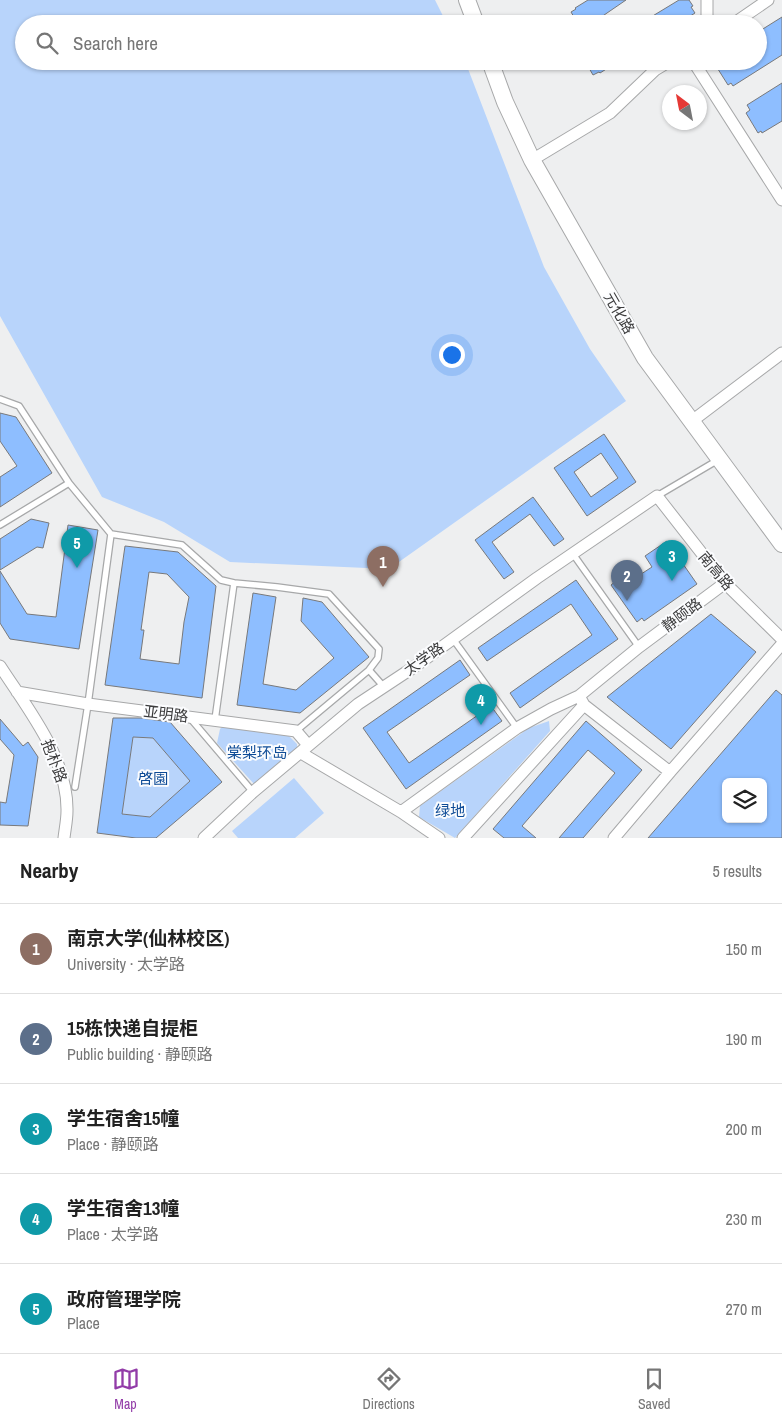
<!DOCTYPE html>
<meta charset="utf-8">
<style>
:root{--surface:#fff;--page:#f2f2f2;--text:#222;--muted:#767676;--line:#e0e0e0;--accent:#923ca8}
body{margin:0;font-family:"Archivo Narrow","Noto Sans SC",sans-serif;background:var(--page);color:var(--text)}
.controls{position:absolute;right:15px;bottom:15px;display:grid;overflow:hidden;border-radius:8px;box-shadow:0 1px 4px #0004}
.controls button{width:45px;height:45px;display:grid;place-items:center;padding:0;border:0;border-bottom:1px solid var(--line);background:var(--surface);color:var(--text);font:25px sans-serif}
.compass{position:absolute;left:662px;top:85px;width:45px;height:45px;border-radius:50%;background:var(--surface);box-shadow:0 1px 4px #0004;rotate:328deg}
.you{position:absolute;left:451px;top:354px;width:18px;height:18px;margin:-12px;border:4px solid #fff;border-radius:50%;background:#1a73e8;box-shadow:0 0 0 8px #1a73e833}
.badge{display:grid;place-items:center;width:32px;height:32px;border-radius:50%;background:var(--accent);color:#fff;font-size:16px;font-weight:700}
.pin{position:absolute;translate:-50% -41px;filter:drop-shadow(0 1px 2px #0008)}
.pin::after{content:'';position:absolute;top:26px;width:18px;height:15px;background:inherit;clip-path:polygon(0 0,100% 0,50% 100%)}
.list{margin:0;padding:0;list-style:none}
h2{display:flex;justify-content:space-between;align-items:center;height:65px;margin:0;padding:0 20px;font-size:21px}
h2 small{font-size:16px;font-weight:400;color:var(--muted)}
.list li{display:grid;grid-template-columns:32px 1fr auto;gap:15px;align-items:center;box-sizing:border-box;height:90px;padding:0 20px;border-top:1px solid var(--line)}
.list b{display:block;font-size:19px;white-space:nowrap}
.list p{margin:0;font-size:16px;white-space:nowrap;color:var(--muted)}
.list em{font-size:16px;font-style:normal;color:var(--muted)}
.icon{flex:none;width:28px;height:28px;fill:none;stroke:currentColor;stroke-width:2;stroke-linecap:round;stroke-linejoin:round}
.map{position:relative;flex:none;width:782px;height:838px;overflow:hidden}
.search{position:absolute;background:var(--surface);box-shadow:0 1px 4px #0004;left:15px;right:15px;top:15px;height:55px;display:flex;align-items:center;gap:12px;box-sizing:border-box;padding:0 18px;border-radius:28px;color:var(--muted);font-size:19px}
.sheet{height:515px;background:var(--surface)}
nav{display:flex;justify-content:space-around;align-items:center;box-sizing:border-box;height:70px;border-top:1px solid var(--line);background:var(--surface);font-size:14px;color:var(--muted)}
nav a{display:grid;justify-items:center;gap:2px}
nav .on{color:var(--accent)}
.map>svg:first-child{display:block}
.green{fill:#b8d4fb}
.building{fill:#8ebeff;stroke:#78797b;fill-rule:evenodd}
.lines{fill:none;stroke-linecap:round;stroke-linejoin:round}
.lane-casing{stroke:#a7a8a9;stroke-width:8}
.street-casing{stroke:#a7a8a9;stroke-width:13}
.secondary-casing{stroke:#a7a8a9;stroke-width:18}
.lane{stroke:#fff;stroke-width:5.5}
.street{stroke:#fff;stroke-width:11}
.secondary{stroke:#fff;stroke-width:16}
.labels{text-anchor:middle;stroke-width:4;stroke-linejoin:round;paint-order:stroke}
.street-label{font-size:15px;fill:#3c3c3d;stroke:#fbfcfe}
.park-label{font-size:15px;fill:#0e4b96;stroke:#fbfcfe}
</style>
<div class="map">
<svg width="782" height="838" viewBox="0 0 782 838">
<rect width="100%" height="100%" fill="#eeeff0"/>
<path class="green" d="M 0,0 L 435,0 L 447,24 L 24,24 L 24,61 L 465,61 L 544,267 L 590,349 L 626,401 L 389,569 L 230,562 L 164,522 L 102,497 L 0,316 Z
M 549,721 L 550,731 L 455,838 L 419,817 L 420,806 L 529,728 Z
M 223,726 L 288,735 L 297,744 L 297,749 L 254,784 L 217,743 L 220,729 Z
M 133,737 L 153,738 L 190,781 L 150,817 L 122,814 Z
M 294,778 L 324,813 L 295,838 L 238,838 L 232,831 Z"/>
<path class="building" d="M 588,0 L 626,0 L 591,24 L 581,24 L 579,21 L 577,22 L 571,12 L 576,9 L 575,8 Z
M 679,0 L 689,0 L 693,6 L 691,7 L 695,13 L 678,24 L 655,24 L 651,17 Z
M 782,17 L 782,55 L 733,86 L 731,83 L 728,85 L 716,66 L 723,61 L 758,61 L 758,32 Z
M 585,61 L 619,61 L 600,73 L 599,72 L 593,75 Z
M 782,83 L 782,121 L 762,133 L 761,131 L 758,133 L 746,113 L 750,110 L 747,105 Z
M 0,413 L 16,417 L 52,473 L 0,507 L 0,477 L 17,466 L 0,441 Z
M 604,434 L 636,482 L 587,516 L 554,468 ZM 601,453 L 618,478 L 591,497 L 574,472 Z
M 533,497 L 564,539 L 554,546 L 530,514 L 492,542 L 514,572 L 504,579 L 475,540 Z
M 31,519 L 49,523 L 43,548 L 37,547 L 0,570 L 0,539 Z
M 68,525 L 98,530 L 79,649 L 10,639 L 0,623 L 0,571 L 27,614 L 56,617 Z
M 667,541 L 697,584 L 644,621 L 642,618 L 637,622 L 611,585 L 616,581 L 614,578 L 628,569 L 635,578 L 652,567 L 645,556 Z
M 125,546 L 178,552 L 216,586 L 202,698 L 105,685 ZM 149,572 L 167,574 L 189,597 L 184,622 L 179,664 L 140,659 L 144,630 L 141,630 Z
M 576,580 L 618,639 L 520,708 L 510,693 L 592,635 L 571,604 L 487,661 L 478,648 Z
M 253,593 L 276,597 L 263,684 L 296,690 L 334,658 L 301,621 L 303,598 L 322,602 L 369,657 L 300,713 L 237,705 Z
M 711,614 L 756,652 L 671,749 L 607,697 Z
M 460,660 L 470,675 L 387,732 L 409,763 L 491,706 L 502,721 L 406,789 L 363,728 Z
M 776,690 L 782,695 L 782,838 L 648,838 ZM 726,782 L 763,782 L 763,819 L 726,819 Z
M 113,718 L 141,718 L 170,722 L 222,782 L 156,838 L 136,838 L 97,833 ZM 133,737 L 153,738 L 190,781 L 150,817 L 122,814 Z
M 0,719 L 23,746 L 28,742 L 38,757 L 28,826 L 0,825 L 0,802 L 6,803 L 14,755 L 0,739 Z
M 586,721 L 642,770 L 583,838 L 559,838 L 615,773 L 588,750 L 522,826 L 536,838 L 504,838 L 493,829 Z"/>
<g class="lines">
<defs>
<path id="lane" d="M 0,399 L 19,406 L 69,483
M 657,496 L 718,460
M 0,525 L 69,483 L 111,534
M 573,554 L 639,647
M 453,639 L 517,728
M 190,718 L 253,792
M 215,720 L 234,583 L 277,587 L 329,594 L 379,649 L 378,658 L 369,670
M 296,731 L 369,670 L 384,687
M 75,787 L 88,704 L 111,534 L 182,545 L 221,580 L 234,583"/>
<path id="street" d="M 707,0 L 707,24
M 733,24 L 768,0
M 693,61 L 782,200
M 532,160 L 610,113 L 655,70 L 670,61
M 692,421 L 782,353
M 0,666 C 27,708 68,758 67,811 C 67,820 65,829 64,838
M 17,692 L 88,704 L 296,731 L 308,745
M 584,705 L 670,772 L 614,838
M 301,753 L 401,812 L 439,838
M 670,772 L 782,644
M 401,812 L 517,728 L 551,709 L 579,696
M 204,838 L 253,792 L 358,704 L 417,665 L 537,578 L 657,496 L 725,583 L 782,639
M 463,838 L 584,705 L 579,696 L 639,647 L 725,583"/>
<path id="secondary" d="M 467,0 L 476,24
M 490,61 L 505,102 L 532,160 L 645,358 L 782,544"/>
</defs>
<use href="#lane" class="lane-casing"/>
<use href="#street" class="street-casing"/>
<use href="#secondary" class="secondary-casing"/>
<use href="#lane" class="lane"/>
<use href="#street" class="street"/>
<use href="#secondary" class="secondary"/>
</g>
<g class="labels">
<g class="street-label">
<text transform="translate(619 313) rotate(60)" y="5">元化路</text>
<text transform="translate(716 571) rotate(50)" y="5">南高路</text>
<text transform="translate(682 615) rotate(-37)" y="5">静颐路</text>
<text transform="translate(424 659) rotate(-35)" y="5">太学路</text>
<text transform="translate(166 714) rotate(7)" y="5">亚明路</text>
<text transform="translate(54 761) rotate(69)" y="5">抱朴路</text>
</g>
<g class="park-label">
<text x="257" y="758">棠梨环岛</text>
<text x="153" y="784">啓園</text>
<text x="450" y="816">绿地</text>
</g>
</g>
</svg>
<div class="controls">
<button><svg class="icon" aria-label="layers" viewBox="0 0 24 24"><path d="M12 4l9 5-9 5-9-5zM3 14l9 5 9-5"/></svg></button>
</div>
<svg class="compass" viewBox="-18 -18 36 36"><path d="M0-13l5 13h-10z" fill="#e53935"/><path d="M0 13l5-13h-10z" fill="#767676"/></svg>
<div class="you"></div>
<div class="pin badge" style="left:383px;top:587px;background:#8d6e63">1</div>
<div class="pin badge" style="left:627px;top:601px;background:#5c6f8a">2</div>
<div class="pin badge" style="left:672px;top:581px;background:#0f9aa8">3</div>
<div class="pin badge" style="left:481px;top:725px;background:#0f9aa8">4</div>
<div class="pin badge" style="left:77px;top:568px;background:#0f9aa8">5</div>
<div class="search"><svg class="icon" aria-label="search" viewBox="0 0 24 24"><circle cx="10" cy="10" r="6"/><path d="M15 15l6 6"/></svg>Search here</div>
</div>
<section class="sheet">
<h2>Nearby<small>5 results</small></h2>
<ul class="list">
<li><span class="badge" style="background:#8d6e63">1</span><div><b>南京大学(仙林校区)</b><p>University · 太学路</p></div><em>150 m</em></li>
<li><span class="badge" style="background:#5c6f8a">2</span><div><b>15栋快递自提柜</b><p>Public building · 静颐路</p></div><em>190 m</em></li>
<li><span class="badge" style="background:#0f9aa8">3</span><div><b>学生宿舍15幢</b><p>Place · 静颐路</p></div><em>200 m</em></li>
<li><span class="badge" style="background:#0f9aa8">4</span><div><b>学生宿舍13幢</b><p>Place · 太学路</p></div><em>230 m</em></li>
<li><span class="badge" style="background:#0f9aa8">5</span><div><b>政府管理学院</b><p>Place</p></div><em>270 m</em></li>
</ul>
</section>
<nav>
<a class="on"><svg class="icon" aria-label="map" viewBox="0 0 24 24"><path d="M3 6l6-2 6 2 6-2v14l-6 2-6-2-6 2zM9 4v14M15 6v14"/></svg>Map</a>
<a><svg class="icon" aria-label="directions" viewBox="0 0 24 24"><path d="M12 3l9 9-9 9-9-9zM9 14v-3h6M13 9l2 2-2 2"/></svg>Directions</a>
<a><svg class="icon" aria-label="saved" viewBox="0 0 24 24"><path d="M7 4h10v16l-5-4-5 4z"/></svg>Saved</a>
</nav>
